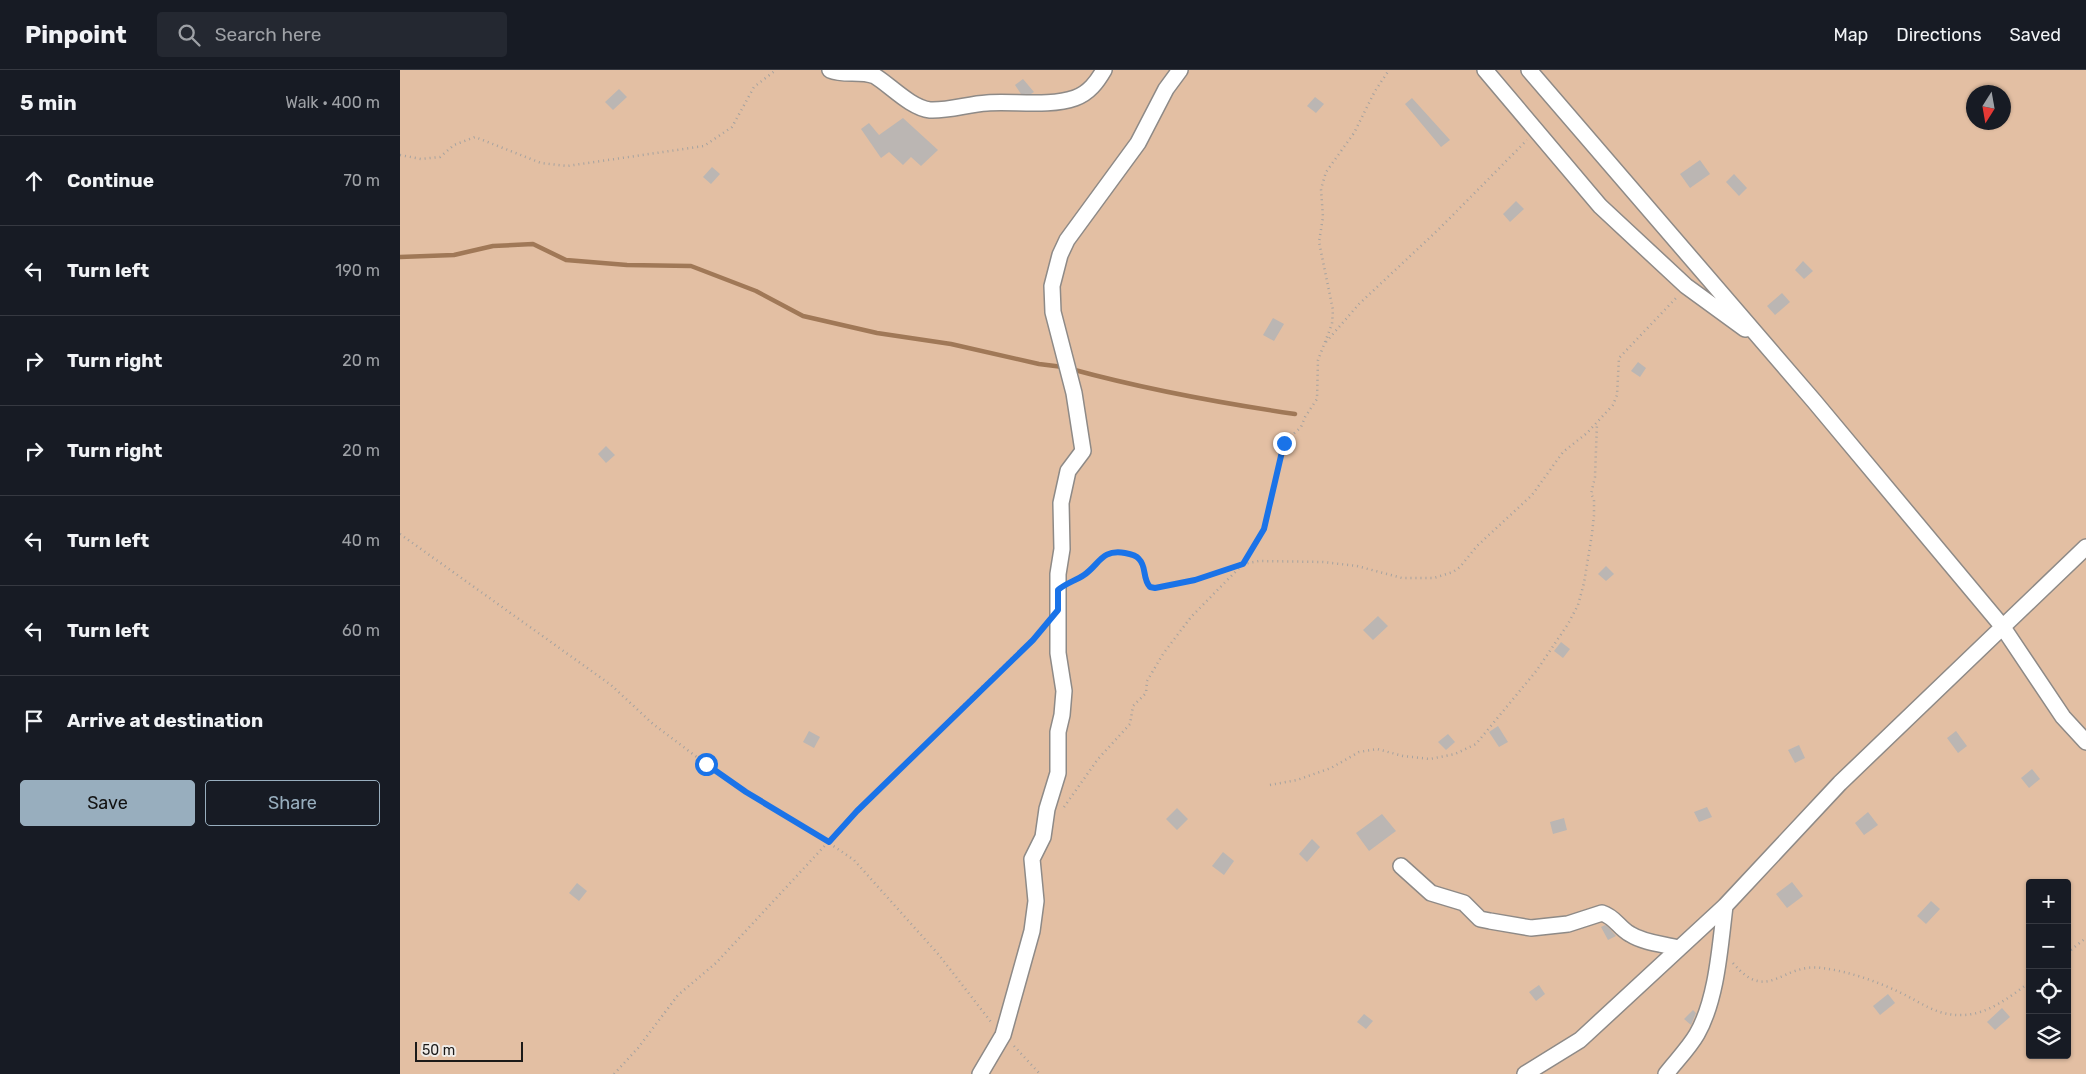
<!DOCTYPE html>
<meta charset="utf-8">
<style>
:root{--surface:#171b24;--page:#242831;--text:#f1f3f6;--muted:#9ea1a6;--line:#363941;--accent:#98aebe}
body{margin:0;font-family:Rubik,sans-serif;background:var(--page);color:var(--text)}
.controls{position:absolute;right:15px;bottom:15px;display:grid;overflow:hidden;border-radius:5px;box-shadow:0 1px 4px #0004}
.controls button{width:45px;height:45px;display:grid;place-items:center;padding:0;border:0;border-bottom:1px solid var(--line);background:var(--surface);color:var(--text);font:25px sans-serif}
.compass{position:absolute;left:1566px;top:15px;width:45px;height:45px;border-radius:50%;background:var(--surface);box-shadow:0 1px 4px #0004;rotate:191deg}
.scale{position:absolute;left:15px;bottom:12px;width:108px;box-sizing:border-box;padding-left:5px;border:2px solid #1c1a19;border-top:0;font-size:14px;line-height:18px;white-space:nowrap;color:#1c1a19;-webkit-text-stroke:4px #f0ece8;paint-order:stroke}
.stop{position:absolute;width:15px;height:15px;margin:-11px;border:4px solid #1a73e8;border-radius:50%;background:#fff}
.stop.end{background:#1a73e8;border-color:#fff;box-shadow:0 1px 5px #0008}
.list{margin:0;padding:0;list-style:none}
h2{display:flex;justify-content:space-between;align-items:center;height:65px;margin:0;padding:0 20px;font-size:21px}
h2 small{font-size:16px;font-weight:400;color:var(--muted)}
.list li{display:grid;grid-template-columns:32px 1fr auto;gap:15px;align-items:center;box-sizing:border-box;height:90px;padding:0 20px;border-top:1px solid var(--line)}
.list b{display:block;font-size:19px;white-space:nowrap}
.list em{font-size:16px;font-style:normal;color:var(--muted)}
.actions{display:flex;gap:10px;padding:15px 20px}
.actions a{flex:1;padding:11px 0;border:1px solid var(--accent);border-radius:5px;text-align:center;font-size:18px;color:var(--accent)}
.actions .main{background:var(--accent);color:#111}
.icon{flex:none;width:28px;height:28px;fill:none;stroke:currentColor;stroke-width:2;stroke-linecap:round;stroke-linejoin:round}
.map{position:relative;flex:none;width:1686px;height:1004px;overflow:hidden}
header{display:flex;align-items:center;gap:30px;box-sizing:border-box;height:70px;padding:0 25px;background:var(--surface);border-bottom:1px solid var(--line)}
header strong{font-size:24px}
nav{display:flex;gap:28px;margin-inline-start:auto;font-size:18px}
.search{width:350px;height:45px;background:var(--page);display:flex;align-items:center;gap:12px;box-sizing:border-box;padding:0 18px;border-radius:5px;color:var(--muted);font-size:19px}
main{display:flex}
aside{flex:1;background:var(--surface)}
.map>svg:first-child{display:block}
.green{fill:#e3bfa3;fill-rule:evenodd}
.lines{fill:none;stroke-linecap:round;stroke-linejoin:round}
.stream{stroke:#a07857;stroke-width:4.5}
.building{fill:#bbb6b3}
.minor-casing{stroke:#8e8a87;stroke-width:18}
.path{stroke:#a5a29f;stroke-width:2.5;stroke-dasharray:1 4;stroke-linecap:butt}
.minor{stroke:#fff;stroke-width:15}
.route{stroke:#1a73e8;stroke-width:6}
</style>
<header>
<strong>Pinpoint</strong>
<div class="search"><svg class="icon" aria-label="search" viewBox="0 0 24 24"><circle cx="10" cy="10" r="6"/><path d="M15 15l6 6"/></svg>Search here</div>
<nav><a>Map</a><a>Directions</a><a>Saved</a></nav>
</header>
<main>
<aside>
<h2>5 min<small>Walk · 400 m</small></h2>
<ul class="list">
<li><svg class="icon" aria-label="ahead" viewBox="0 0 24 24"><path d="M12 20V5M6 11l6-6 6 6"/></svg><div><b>Continue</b></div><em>70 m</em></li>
<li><svg class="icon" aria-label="left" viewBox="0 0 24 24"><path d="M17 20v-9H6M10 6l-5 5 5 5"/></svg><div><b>Turn left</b></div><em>190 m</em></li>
<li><svg class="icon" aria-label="right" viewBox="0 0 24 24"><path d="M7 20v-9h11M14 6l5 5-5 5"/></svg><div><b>Turn right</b></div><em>20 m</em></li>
<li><svg class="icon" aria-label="right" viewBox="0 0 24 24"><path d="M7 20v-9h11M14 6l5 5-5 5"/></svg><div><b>Turn right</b></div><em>20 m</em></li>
<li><svg class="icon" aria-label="left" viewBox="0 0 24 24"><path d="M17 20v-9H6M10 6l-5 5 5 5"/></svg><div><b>Turn left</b></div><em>40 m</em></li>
<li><svg class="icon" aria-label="left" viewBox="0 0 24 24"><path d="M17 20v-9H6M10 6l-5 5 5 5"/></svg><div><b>Turn left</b></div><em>60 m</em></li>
<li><svg class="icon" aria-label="arrive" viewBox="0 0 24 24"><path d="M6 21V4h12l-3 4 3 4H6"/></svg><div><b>Arrive at destination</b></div></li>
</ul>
<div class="actions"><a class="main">Save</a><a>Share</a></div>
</aside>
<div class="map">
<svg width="1686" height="1004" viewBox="0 0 1686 1004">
<rect width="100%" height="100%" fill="#f0ece8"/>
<path class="green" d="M 0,0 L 1686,0 L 1686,1004 L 0,1004 ZM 1574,22 L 1604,22 L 1604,52 L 1574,52 ZM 1630,813 L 1667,813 L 1667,985 L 1630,985 Z"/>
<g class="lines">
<path class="stream" d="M 0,187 L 54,185 L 93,176 L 133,174 L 166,190 L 227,195 L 291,196 L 356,221 L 403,246 L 477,263 L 551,274 L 639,294 L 663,297
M 671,299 C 744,319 820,333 895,344"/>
</g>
<path class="building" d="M 623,9 L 634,22 L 631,24 L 621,24 L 615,15 Z
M 219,19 L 227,27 L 213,40 L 205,32 Z
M 915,27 L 924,34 L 916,43 L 907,36 Z
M 1012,28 L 1050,70 L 1041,77 L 1005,34 Z
M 503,48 L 538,80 L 521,96 L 511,87 L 503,95 L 489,82 L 481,88 L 461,59 L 469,53 L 479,65 Z
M 1300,90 L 1310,104 L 1290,118 L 1280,104 Z
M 312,97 L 320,104 L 311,114 L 303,107 Z
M 1334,104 L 1347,118 L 1339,126 L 1326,112 Z
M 1116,131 L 1124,139 L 1110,152 L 1103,144 Z
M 1403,191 L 1413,201 L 1404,209 L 1395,200 Z
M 1382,223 L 1390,232 L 1375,245 L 1367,236 Z
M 873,248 L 884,254 L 874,271 L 863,265 Z
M 1238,292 L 1246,298 L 1240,307 L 1231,301 Z
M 206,376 L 215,385 L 206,393 L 198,384 Z
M 1206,496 L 1214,504 L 1206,511 L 1198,504 Z
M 978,546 L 988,556 L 973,570 L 963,560 Z
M 1161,572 L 1170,579 L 1163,588 L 1154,581 Z
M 1098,656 L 1108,672 L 1099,677 L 1089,662 Z
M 409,661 L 420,667 L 414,678 L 403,672 Z
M 1556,661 L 1567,676 L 1558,683 L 1547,668 Z
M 1048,664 L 1055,672 L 1046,680 L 1038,672 Z
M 1399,675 L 1405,688 L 1395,693 L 1388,680 Z
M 1632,699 L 1640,709 L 1629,718 L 1621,708 Z
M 1307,737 L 1312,747 L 1299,752 L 1294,742 Z
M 777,738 L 788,749 L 777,760 L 766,749 Z
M 1468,742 L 1478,755 L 1464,765 L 1455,753 Z
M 982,744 L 996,761 L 969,781 L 956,763 Z
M 1164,748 L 1167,760 L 1153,764 L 1150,752 Z
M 912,769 L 920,777 L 907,792 L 899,784 Z
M 823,782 L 834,791 L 824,805 L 812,796 Z
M 1392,812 L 1403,826 L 1387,838 L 1376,824 Z
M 177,813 L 187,821 L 179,831 L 169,823 Z
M 1531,831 L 1540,839 L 1526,854 L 1517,846 Z
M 1205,855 L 1208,857 L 1216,866 L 1208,870 L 1201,857 Z
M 1139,915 L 1145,924 L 1136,931 L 1129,922 Z
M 1488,924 L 1495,933 L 1480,945 L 1473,936 Z
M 1602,938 L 1610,947 L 1595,960 L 1587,952 Z
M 1293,940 L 1296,943 L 1291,955 L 1284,949 Z
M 964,944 L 973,951 L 966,959 L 957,952 Z"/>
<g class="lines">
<defs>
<path id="minor" d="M 430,0 C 444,6 460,0 475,6 C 490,15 511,38 530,40 C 548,41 569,34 587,33 C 613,31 650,37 675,28 C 689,23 697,12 704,0
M 1085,0 L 1200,136 L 1286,216 L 1345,259
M 1129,0 L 1414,331 L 1602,556 L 1663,647 L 1686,672
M 1001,796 L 1031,823 L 1064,833 L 1080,849 L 1090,851 L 1131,858 L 1168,854 L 1202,843 C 1215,847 1219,858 1230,864 C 1244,873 1263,874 1279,878
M 580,1004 L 603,965 L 632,861 L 636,831 L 632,789 L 643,767 L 647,739 L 658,703 L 658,662 L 662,645 L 664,621 L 658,583 L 658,504 L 662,479 L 661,433 L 668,401 L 683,381 L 674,323 L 653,242 L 652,216 L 660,185 L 667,170 L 738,73 L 766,19 L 780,0
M 1125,1004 L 1180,970 L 1325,836 L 1440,713 L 1686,477
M 1266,1004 C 1276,991 1289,978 1297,964 C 1317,929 1320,876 1325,836"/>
</defs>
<use href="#minor" class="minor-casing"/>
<path class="path" d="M 0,85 L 21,89 L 40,87 L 54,75 L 75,67 L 141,93 L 167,96 L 304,76 L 332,57 L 354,17 L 376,0
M 926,272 L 959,234 L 1040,158 L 1127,70
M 0,464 L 211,615 L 253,654 L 306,694 L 346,722 L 429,773 L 454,790 L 539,885 L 591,952
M 671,511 C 693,506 699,479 724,483 C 729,484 735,485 739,489 C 747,496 742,508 750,517 L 755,518 L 795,510 L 843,494 L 859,491 L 923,492 L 957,496 L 1002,508 L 1034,508 L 1053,502 L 1060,497 L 1077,476 L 1132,425 L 1163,382 L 1187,363 L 1213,335 L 1217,325 L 1219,288 L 1277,227
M 870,715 L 897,710 L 931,698 L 959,682 L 977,679 L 1003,686 L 1030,689 L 1055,684 L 1076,674 L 1137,600 L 1168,554 L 1178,535 L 1184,513 L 1192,464 L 1194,445 L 1194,429 L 1191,424 L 1195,407 L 1197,353
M 664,737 L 698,689 L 730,654 L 733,636 L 746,623 L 747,611 L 763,584 L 791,547 L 843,494 L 864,459 L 884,373 L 901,357 L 905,347 L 917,329 L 918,290 L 932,254 L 933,240 L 919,172 L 923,147 L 921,119 L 926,102 L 954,63 L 975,21 L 989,0
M 1667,883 L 1686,868
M 1333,893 C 1368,935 1382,892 1422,898 C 1447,901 1476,911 1499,922 C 1521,932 1536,946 1562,945 C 1587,945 1610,927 1630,912
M 614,976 L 640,1004
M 214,1004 L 238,978 L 278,925 L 316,893 L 457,741 L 500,701 L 553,645 L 644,557"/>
<use href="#minor" class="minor"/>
</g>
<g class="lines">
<path class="route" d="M 306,694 L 346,722 L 429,772 L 457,741 L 633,570 L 658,540 L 658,520 C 666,513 675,511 684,505 C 700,494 701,479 725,483 C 731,484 736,485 739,489 C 747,497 742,508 750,517 L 755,518 L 795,510 L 843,494 L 864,459 L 884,373"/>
</g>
</svg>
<div class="controls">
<button>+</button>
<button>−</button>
<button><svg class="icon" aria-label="locate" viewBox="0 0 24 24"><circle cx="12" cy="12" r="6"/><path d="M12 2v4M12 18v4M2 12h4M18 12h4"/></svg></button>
<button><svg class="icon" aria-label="layers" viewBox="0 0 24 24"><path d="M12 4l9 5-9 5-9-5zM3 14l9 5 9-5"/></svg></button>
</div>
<svg class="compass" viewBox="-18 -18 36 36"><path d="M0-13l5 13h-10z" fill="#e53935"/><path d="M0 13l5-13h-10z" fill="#9ea1a6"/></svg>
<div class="scale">50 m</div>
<div class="stop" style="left:306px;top:694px"></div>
<div class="stop end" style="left:884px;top:373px"></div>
</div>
</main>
